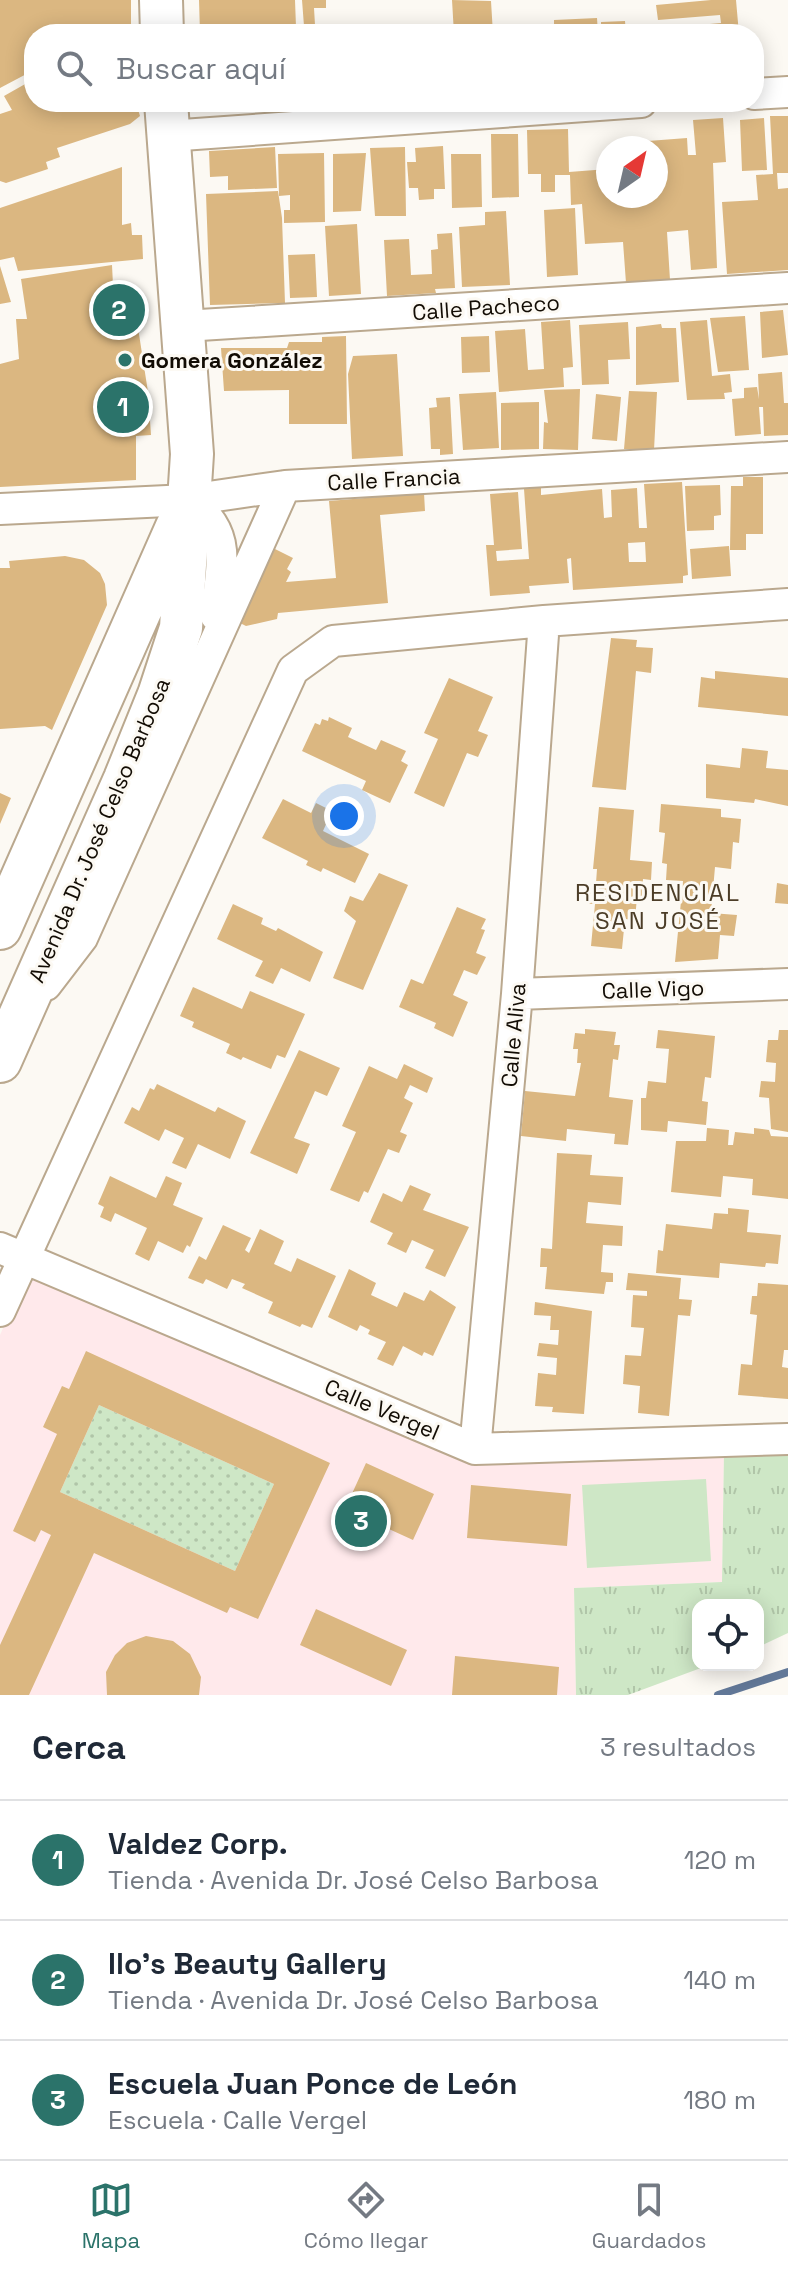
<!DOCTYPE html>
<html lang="es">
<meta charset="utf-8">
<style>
:root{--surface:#fff;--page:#f6f6f7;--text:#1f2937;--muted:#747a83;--line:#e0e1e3;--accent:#2b736a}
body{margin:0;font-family:"Space Grotesk",sans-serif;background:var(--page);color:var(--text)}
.controls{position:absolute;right:24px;bottom:24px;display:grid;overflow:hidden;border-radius:16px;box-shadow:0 4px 20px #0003}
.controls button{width:72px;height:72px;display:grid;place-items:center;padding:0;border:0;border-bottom:2px solid var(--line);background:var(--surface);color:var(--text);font:40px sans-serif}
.compass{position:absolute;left:596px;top:136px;width:72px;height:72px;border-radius:50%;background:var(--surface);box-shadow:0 4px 20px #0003;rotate:34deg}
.you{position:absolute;left:344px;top:816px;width:28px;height:28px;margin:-20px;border:6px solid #fff;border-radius:50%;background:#1a73e8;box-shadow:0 0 0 12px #1a73e833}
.badge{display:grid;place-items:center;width:52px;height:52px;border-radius:50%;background:var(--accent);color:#fff;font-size:26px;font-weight:700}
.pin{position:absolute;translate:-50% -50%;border:4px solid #fff;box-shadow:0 2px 8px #0006}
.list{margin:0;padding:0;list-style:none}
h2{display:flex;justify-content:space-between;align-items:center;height:104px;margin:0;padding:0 32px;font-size:34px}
h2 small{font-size:26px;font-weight:400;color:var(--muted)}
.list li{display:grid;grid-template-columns:52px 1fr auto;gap:24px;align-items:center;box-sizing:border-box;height:120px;padding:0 32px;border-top:2px solid var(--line)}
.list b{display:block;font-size:30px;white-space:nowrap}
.list p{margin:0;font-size:26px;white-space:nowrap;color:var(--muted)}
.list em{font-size:26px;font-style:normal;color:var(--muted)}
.icon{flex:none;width:44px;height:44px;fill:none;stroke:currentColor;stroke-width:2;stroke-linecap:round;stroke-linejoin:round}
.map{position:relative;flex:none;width:788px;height:1695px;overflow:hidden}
.search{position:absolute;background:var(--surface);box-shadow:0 4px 20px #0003;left:24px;right:24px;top:24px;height:88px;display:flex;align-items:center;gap:20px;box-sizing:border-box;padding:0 28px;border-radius:32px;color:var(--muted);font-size:30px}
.sheet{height:464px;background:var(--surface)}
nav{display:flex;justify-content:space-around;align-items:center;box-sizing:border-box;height:112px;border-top:2px solid var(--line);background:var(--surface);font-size:22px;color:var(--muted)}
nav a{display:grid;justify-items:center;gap:4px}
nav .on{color:var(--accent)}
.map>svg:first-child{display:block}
.education{fill:#ffe9eb}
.grass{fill:url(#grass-dots)}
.park{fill:url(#park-tufts)}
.pitch{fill:#cee7c6}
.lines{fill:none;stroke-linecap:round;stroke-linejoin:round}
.stream{stroke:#627898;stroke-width:8}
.building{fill:#dbb781;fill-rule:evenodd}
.minor-casing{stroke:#baa88e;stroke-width:34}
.secondary-casing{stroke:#baa88e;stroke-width:46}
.minor{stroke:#fff;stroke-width:30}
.secondary{stroke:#fff;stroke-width:42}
.poi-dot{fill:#2b736a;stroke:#fcf9f3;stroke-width:3}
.labels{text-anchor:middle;stroke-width:6;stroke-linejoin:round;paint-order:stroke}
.street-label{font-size:22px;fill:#120c04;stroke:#fcf9f3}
.poi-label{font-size:22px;font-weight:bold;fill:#120c04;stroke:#fcf9f3;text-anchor:start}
.neighbourhood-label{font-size:24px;letter-spacing:2px;fill:#4c3d27;stroke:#fcf9f3}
</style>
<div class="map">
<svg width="788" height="1695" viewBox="0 0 788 1695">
<defs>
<pattern id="grass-dots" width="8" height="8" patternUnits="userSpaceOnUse" patternTransform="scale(2)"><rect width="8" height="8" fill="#cee7c6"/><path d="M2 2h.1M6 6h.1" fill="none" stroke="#b0c5a8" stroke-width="1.8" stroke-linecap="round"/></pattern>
<pattern id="park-tufts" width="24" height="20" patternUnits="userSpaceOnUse" patternTransform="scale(2)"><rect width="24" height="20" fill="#cee7c6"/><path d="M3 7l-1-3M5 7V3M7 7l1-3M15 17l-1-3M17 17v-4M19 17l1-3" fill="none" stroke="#b0c5a8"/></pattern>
</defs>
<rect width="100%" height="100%" fill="#fcf9f3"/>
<path class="education" d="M 28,1271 L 476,1460 L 724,1451 L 722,1582 L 574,1588 L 576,1695 L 0,1695 L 0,1335 Z"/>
<path class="grass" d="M 99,1405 L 274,1484 L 235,1571 L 60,1492 Z"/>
<path class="park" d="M 788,1448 L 788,1633 L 758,1647 L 758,1605 L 698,1605 L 698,1665 L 709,1665 L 628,1695 L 576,1695 L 574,1588 L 722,1582 L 724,1451 Z"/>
<path class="pitch" d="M 706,1479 L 711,1561 L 587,1568 L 582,1485 Z"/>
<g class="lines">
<path class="stream" d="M 718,1695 L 788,1672"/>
</g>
<path class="building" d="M 0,0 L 131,0 L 131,24 L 113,34 L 34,34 L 34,70 L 0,88 Z
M 199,0 L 295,0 L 296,27 L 200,33 Z
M 302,0 L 326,0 L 326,8 L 314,8 L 315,25 L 304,26 Z
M 452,0 L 491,1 L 493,34 L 454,34 Z
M 711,0 L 736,0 L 739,34 L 688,34 L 687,26 L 721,23 L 720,15 L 658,20 L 656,5 Z
M 597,18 L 598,34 L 554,34 L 554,20 Z
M 625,21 L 626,34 L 601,34 L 601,22 Z
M 34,79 L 34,102 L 132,102 L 136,103 L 140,116 L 130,124 L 57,148 L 60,157 L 46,162 L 48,169 L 6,183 L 0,181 L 0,114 L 12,110 L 4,96 Z
M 770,116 L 788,116 L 788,173 L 777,173 L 778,189 L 788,188 L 788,270 L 727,274 L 722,202 L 758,200 L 756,175 L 773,174 Z
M 723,118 L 726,162 L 713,163 L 717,268 L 691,270 L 688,230 L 667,232 L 670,280 L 626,283 L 623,242 L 585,244 L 582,204 L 571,205 L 570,175 L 555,175 L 555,192 L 541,192 L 541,174 L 528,174 L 527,130 L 568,129 L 569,172 L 608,169 L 608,196 L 652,197 L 656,196 L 656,148 L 649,148 L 648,141 L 687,138 L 688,155 L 696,155 L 693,120 Z
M 764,118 L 767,170 L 742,171 L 740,120 Z
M 491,134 L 518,134 L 519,197 L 492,198 Z
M 443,146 L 445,189 L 434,189 L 434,199 L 419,200 L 418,188 L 409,188 L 407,162 L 416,162 L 415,148 Z
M 275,147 L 277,188 L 228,190 L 228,176 L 210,177 L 209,151 Z
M 405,147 L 406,216 L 375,216 L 370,148 Z
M 324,153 L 325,222 L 284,223 L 284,210 L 290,210 L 290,195 L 279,196 L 278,154 Z
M 366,153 L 361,211 L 333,212 L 333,154 Z
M 451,154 L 481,154 L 482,207 L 452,208 Z
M 122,167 L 122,225 L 131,223 L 132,235 L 142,235 L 143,259 L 18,271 L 14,257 L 0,260 L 0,208 Z
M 278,191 L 282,218 L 285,303 L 210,305 L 206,194 Z
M 575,208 L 578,275 L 547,277 L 544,210 Z
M 506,211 L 510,285 L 462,287 L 459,227 L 485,225 L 485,212 Z
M 357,224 L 361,294 L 329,296 L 325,226 Z
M 452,233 L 455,288 L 435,289 L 436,293 L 387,296 L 384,240 L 409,239 L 411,275 L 432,274 L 431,250 L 438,249 L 437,234 Z
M 315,254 L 317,297 L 290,298 L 288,255 Z
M 112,265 L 114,305 L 134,302 L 148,392 L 151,435 L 136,436 L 136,480 L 0,487 L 0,364 L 19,359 L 16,319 L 27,319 L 21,279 Z
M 0,266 L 11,302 L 0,304 Z
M 783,310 L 788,355 L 762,358 L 760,312 Z
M 745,316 L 749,370 L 718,372 L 710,318 Z
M 570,320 L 573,367 L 563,368 L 564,387 L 499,392 L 495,331 L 525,329 L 528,370 L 544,369 L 541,322 Z
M 707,320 L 712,376 L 730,374 L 732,392 L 724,393 L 725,399 L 687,400 L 680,322 Z
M 628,322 L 630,359 L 608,360 L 609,384 L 582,385 L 579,325 Z
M 661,324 L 662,328 L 676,328 L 679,382 L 636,385 L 636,327 Z
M 346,336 L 347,424 L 289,424 L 289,390 L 224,391 L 221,348 L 287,348 L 289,342 L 322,342 L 322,337 Z
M 489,336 L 490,372 L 462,373 L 461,337 Z
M 397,354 L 403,456 L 352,459 L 348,374 L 353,356 Z
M 782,372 L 784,403 L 788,403 L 788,435 L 764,436 L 763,407 L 759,407 L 761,434 L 735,436 L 732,399 L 744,398 L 744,388 L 757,387 L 759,399 L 758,374 Z
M 580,389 L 578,450 L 543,449 L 544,422 L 548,423 L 544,390 Z
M 629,391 L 657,392 L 654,450 L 624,449 Z
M 496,392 L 499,448 L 463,450 L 459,394 Z
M 596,394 L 621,397 L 617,441 L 592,439 Z
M 450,397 L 453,454 L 440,455 L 440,449 L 431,449 L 429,408 L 437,407 L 436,398 Z
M 539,402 L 539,449 L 501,450 L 501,403 Z
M 743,477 L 763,477 L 763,534 L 746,534 L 746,550 L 730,550 L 731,486 L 743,486 Z
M 682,482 L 688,575 L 683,576 L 683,583 L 573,590 L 571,558 L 567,559 L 569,583 L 529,586 L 530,593 L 490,596 L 486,545 L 494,545 L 490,494 L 518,492 L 522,549 L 496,551 L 497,561 L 529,559 L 524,489 L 541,487 L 541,495 L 602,489 L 604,518 L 612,517 L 611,490 L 637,488 L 639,528 L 647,528 L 644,484 ZM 645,542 L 646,562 L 629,562 L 628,543 Z
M 720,485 L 721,515 L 714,516 L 714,530 L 687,531 L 685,486 Z
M 424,493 L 425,511 L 380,515 L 388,603 L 278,613 L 277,619 L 246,626 L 236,621 L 273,548 L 293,558 L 287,569 L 291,572 L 286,582 L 336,578 L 329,501 Z
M 729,546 L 731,576 L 692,579 L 690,549 Z
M 65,556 L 84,560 L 100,573 L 105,584 L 107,605 L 52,730 L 45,726 L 0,729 L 0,568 L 10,568 L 9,561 Z
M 611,638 L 637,640 L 636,647 L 653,648 L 651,673 L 636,671 L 626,790 L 592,787 Z
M 715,671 L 788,678 L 788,716 L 698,707 L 701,677 L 715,679 Z
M 449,678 L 493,697 L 478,731 L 488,735 L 478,757 L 467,753 L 444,807 L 414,793 L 438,739 L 424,733 Z
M 329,717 L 352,728 L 348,737 L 376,750 L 381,740 L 406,751 L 401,761 L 408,765 L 390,803 L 362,790 L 366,781 L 302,751 L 315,723 L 320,725 L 322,719 L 328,721 Z
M 742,748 L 768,751 L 766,768 L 788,770 L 788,806 L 755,799 L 754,803 L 706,798 L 706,764 L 740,768 Z
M 0,793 L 11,798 L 0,824 Z
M 283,799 L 311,813 L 316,803 L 332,811 L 323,831 L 369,854 L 355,883 L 323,868 L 321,872 L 306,865 L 308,861 L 262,838 Z
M 661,804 L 721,809 L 721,817 L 741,819 L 739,843 L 733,842 L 731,869 L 715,867 L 711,913 L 737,915 L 734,936 L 720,935 L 718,959 L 675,962 L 683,881 L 666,880 L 667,864 L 662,863 L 665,833 L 659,832 Z
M 599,807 L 634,810 L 630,860 L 652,862 L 651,880 L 643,879 L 642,897 L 637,897 L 635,920 L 625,919 L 622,949 L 591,946 L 595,904 L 589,904 L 591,883 L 596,883 L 597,869 L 593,869 Z
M 379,873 L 408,885 L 363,990 L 333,978 L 356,921 L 344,911 L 350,896 L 363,901 Z
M 777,883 L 788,885 L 788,904 L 775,903 Z
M 233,904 L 263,918 L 261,924 L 276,931 L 278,928 L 323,952 L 310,982 L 281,968 L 273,984 L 255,976 L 263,961 L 217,939 Z
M 457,907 L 486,919 L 481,929 L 485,930 L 476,953 L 486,957 L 477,975 L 464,970 L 453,995 L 468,1002 L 453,1037 L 434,1028 L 436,1023 L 399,1007 L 411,979 L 423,984 Z
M 193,987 L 242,1009 L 250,991 L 305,1014 L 285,1058 L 277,1055 L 271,1069 L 243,1057 L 241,1060 L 226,1053 L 230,1044 L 192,1027 L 194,1022 L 180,1016 Z
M 585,1029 L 616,1032 L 614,1045 L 620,1045 L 618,1060 L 613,1059 L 609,1097 L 633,1100 L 628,1145 L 614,1144 L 615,1134 L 567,1129 L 566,1141 L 521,1136 L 525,1091 L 575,1096 L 581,1063 L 577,1063 L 578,1049 L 573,1049 L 575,1033 L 585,1034 Z
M 658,1030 L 715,1036 L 711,1078 L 705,1077 L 702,1101 L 708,1102 L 706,1125 L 668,1121 L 667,1132 L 641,1130 L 641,1098 L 646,1098 L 648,1081 L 666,1083 L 669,1049 L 656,1048 Z
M 779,1030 L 788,1030 L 788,1132 L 771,1129 L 769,1098 L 759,1097 L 761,1081 L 775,1082 L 776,1063 L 766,1062 L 768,1040 L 778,1040 Z
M 299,1050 L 340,1068 L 327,1096 L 315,1091 L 294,1138 L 310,1144 L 297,1174 L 250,1153 Z
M 404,1064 L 433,1078 L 427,1093 L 410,1085 L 404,1098 L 413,1103 L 400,1132 L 407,1135 L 399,1153 L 388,1149 L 368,1193 L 364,1191 L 359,1202 L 330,1190 L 356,1132 L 342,1126 L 369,1066 L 397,1079 Z
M 157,1084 L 215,1112 L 218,1107 L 246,1121 L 230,1159 L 198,1144 L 186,1169 L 172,1163 L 184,1138 L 165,1129 L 159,1141 L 124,1123 L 132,1107 L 139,1111 L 150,1088 L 154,1090 Z
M 707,1128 L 729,1130 L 728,1145 L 733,1145 L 735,1132 L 754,1134 L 754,1128 L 769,1130 L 771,1136 L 788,1137 L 788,1199 L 752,1195 L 753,1179 L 723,1176 L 721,1197 L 671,1192 L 676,1141 L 706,1141 Z
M 557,1153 L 592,1155 L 590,1175 L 623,1177 L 621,1205 L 588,1202 L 586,1223 L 623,1226 L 622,1246 L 603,1245 L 601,1272 L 613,1273 L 613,1282 L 606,1282 L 604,1294 L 545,1289 L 547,1267 L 540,1267 L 541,1248 L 552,1249 Z
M 110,1176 L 156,1198 L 166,1176 L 182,1183 L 173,1205 L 203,1218 L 190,1247 L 187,1245 L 183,1253 L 158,1241 L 149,1261 L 135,1254 L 147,1228 L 115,1213 L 111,1222 L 100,1217 L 104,1207 L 98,1204 Z
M 410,1185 L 431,1194 L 423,1210 L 469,1227 L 445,1277 L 425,1268 L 434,1250 L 412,1240 L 406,1253 L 387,1244 L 393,1233 L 370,1222 L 383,1193 L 402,1202 Z
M 728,1208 L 749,1210 L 747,1232 L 781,1235 L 778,1264 L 766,1263 L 765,1267 L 720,1263 L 719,1278 L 656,1273 L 658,1250 L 663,1251 L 666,1224 L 712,1229 L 714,1213 L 728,1214 Z
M 223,1225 L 251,1238 L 245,1250 L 249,1253 L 260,1229 L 284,1241 L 274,1264 L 291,1272 L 297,1258 L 336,1276 L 312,1328 L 302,1324 L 300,1327 L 268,1313 L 273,1302 L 242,1288 L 245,1284 L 232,1279 L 227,1289 L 206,1279 L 203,1284 L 188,1278 L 199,1256 L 206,1260 Z
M 349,1269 L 376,1283 L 371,1295 L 397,1307 L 404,1292 L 424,1301 L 430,1290 L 456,1307 L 433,1356 L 424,1352 L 422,1356 L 403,1346 L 393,1366 L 377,1359 L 386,1342 L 368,1334 L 370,1330 L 360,1325 L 357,1331 L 328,1317 Z
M 628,1273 L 681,1278 L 679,1299 L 692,1300 L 690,1316 L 678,1315 L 669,1416 L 638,1413 L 640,1386 L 623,1384 L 625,1355 L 641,1356 L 644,1328 L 631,1327 L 633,1295 L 647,1296 L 647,1291 L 626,1290 Z
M 758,1283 L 788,1285 L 788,1350 L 784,1350 L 782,1367 L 788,1368 L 788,1399 L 738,1395 L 741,1364 L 752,1365 L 757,1315 L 750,1314 L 752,1296 L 757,1296 Z
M 535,1302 L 592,1311 L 584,1414 L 552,1412 L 553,1407 L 535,1406 L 538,1373 L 556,1375 L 557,1358 L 537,1356 L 539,1343 L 558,1345 L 559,1330 L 550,1330 L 551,1316 L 534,1315 Z
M 86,1351 L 330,1463 L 258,1619 L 230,1607 L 227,1613 L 94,1553 L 29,1695 L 0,1695 L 0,1645 L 51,1535 L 41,1530 L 35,1542 L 13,1531 L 57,1434 L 43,1427 L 62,1386 L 69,1389 ZM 99,1405 L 274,1484 L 235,1571 L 60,1492 Z
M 366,1463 L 434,1494 L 413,1540 L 345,1509 Z
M 471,1485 L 571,1494 L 567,1546 L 467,1538 Z
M 316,1609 L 407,1650 L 391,1686 L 300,1645 Z
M 146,1636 L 173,1641 L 190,1654 L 201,1677 L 199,1695 L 107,1695 L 106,1672 L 115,1655 L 127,1643 Z
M 455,1656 L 559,1667 L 557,1695 L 452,1695 Z"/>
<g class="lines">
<defs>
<path id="minor" d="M 754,94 L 788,92
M 168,136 L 641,102
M 184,326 L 788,288
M 188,500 C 234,532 221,566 216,616
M 0,509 L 188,500 L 285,486 L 788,457
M 46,985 L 82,938 L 285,486
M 517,994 L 788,984
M 0,1248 L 475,1449 L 788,1439
M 0,1311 L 293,670 L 333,641 L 544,621 L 788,604
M 475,1449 L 517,994 L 544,621"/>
<path id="secondary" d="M 161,0 L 162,34
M 0,928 L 177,527
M 0,1061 L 125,779 L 159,695 L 181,628 L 192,454 L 166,102"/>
</defs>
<use href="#minor" class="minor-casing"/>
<use href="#secondary" class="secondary-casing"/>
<use href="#minor" class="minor"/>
<use href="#secondary" class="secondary"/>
</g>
<circle class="poi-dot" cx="125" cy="360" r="8"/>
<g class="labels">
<g class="street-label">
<text transform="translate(486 307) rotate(-4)" y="8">Calle Pacheco</text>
<text transform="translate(394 479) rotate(-3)" y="8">Calle Francia</text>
<text transform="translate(99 830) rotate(-67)" y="8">Avenida Dr. José Celso Barbosa</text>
<text transform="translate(653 989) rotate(-2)" y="8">Calle Vigo</text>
<text transform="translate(513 1035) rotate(-85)" y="8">Calle Aliva</text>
<text transform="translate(382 1409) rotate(23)" y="8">Calle Vergel</text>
</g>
<g class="poi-label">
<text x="141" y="368">Gomera González</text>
</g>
<g class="neighbourhood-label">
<text x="658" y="901">RESIDENCIAL<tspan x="658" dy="28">SAN JOSÉ</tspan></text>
</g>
</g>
</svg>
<div class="controls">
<button><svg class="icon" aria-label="locate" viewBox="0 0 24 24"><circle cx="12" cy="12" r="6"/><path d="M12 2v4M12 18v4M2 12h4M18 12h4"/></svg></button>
</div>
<svg class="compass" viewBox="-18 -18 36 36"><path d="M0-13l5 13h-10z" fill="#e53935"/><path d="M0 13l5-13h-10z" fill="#747a83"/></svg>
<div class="you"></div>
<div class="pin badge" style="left:123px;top:407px">1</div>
<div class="pin badge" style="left:119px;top:310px">2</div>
<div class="pin badge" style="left:361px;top:1521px">3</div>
<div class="search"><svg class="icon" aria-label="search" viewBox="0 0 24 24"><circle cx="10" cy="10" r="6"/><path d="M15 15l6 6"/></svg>Buscar aquí</div>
</div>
<section class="sheet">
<h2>Cerca<small>3 resultados</small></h2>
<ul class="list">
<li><span class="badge">1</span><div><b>Valdez Corp.</b><p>Tienda · Avenida Dr. José Celso Barbosa</p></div><em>120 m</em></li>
<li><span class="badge">2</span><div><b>Ilo's Beauty Gallery</b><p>Tienda · Avenida Dr. José Celso Barbosa</p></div><em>140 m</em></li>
<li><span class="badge">3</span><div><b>Escuela Juan Ponce de León</b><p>Escuela · Calle Vergel</p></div><em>180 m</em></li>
</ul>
</section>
<nav>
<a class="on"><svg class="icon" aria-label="map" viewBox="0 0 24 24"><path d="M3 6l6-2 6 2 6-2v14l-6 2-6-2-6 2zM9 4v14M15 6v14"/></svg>Mapa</a>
<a><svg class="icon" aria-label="directions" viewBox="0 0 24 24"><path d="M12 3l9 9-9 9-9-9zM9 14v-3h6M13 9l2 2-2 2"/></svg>Cómo llegar</a>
<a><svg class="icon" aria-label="saved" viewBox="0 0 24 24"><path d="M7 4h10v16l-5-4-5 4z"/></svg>Guardados</a>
</nav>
